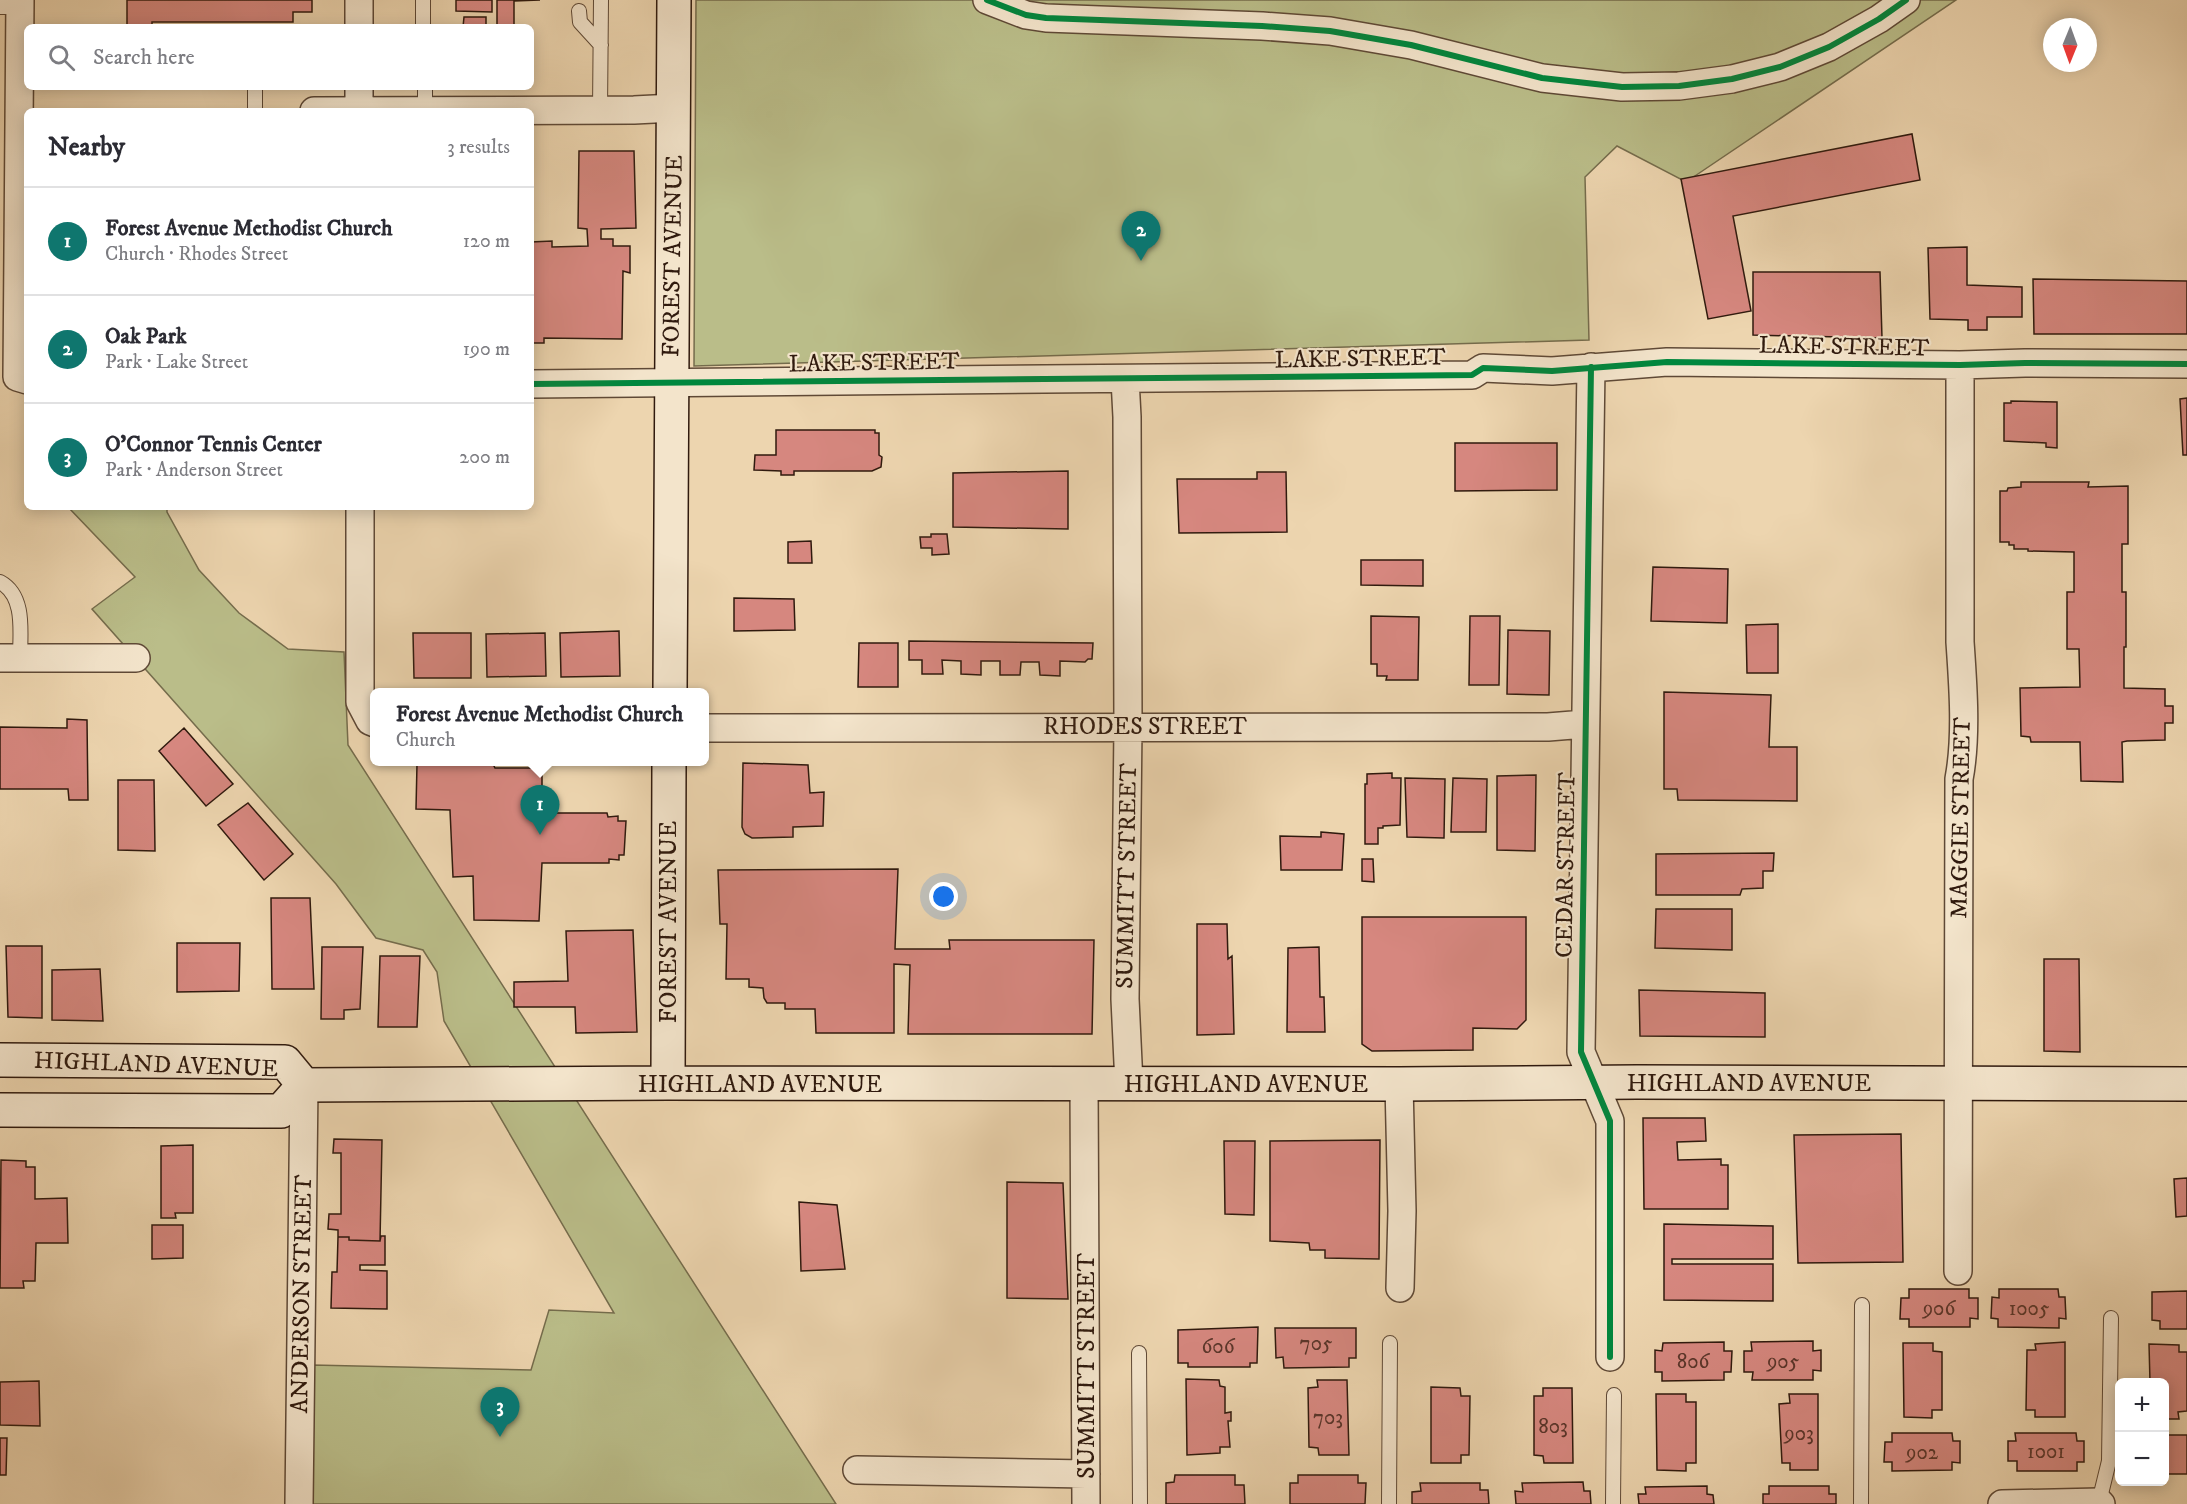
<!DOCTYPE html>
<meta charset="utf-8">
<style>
:root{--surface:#fff;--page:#f2f2f3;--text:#2b2b33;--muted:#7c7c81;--line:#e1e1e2;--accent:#0f766e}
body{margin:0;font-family:"IM FELL DW Pica",serif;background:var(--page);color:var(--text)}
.controls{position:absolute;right:18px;bottom:18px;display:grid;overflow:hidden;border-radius:9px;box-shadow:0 3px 15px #0003}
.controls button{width:54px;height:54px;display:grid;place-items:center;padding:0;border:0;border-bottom:2px solid var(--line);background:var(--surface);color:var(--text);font:30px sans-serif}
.compass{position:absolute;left:2043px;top:18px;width:54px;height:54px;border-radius:50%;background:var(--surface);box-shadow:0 3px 15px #0003;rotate:181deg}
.you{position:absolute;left:944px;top:897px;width:21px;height:21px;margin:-15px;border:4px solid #fff;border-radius:50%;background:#1a73e8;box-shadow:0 0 0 9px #1a73e833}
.badge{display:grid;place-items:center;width:39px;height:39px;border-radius:50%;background:var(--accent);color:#fff;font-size:20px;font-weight:700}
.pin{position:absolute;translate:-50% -50px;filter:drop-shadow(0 2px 3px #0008)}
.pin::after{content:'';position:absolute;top:32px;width:21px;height:18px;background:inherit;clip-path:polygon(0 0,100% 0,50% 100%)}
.popup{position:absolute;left:370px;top:688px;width:339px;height:78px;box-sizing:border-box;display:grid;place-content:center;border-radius:9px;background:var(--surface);filter:drop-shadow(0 2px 4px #0005);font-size:20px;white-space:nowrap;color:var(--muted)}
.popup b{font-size:22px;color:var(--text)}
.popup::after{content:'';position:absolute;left:50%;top:100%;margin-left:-12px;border:12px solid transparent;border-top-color:var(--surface)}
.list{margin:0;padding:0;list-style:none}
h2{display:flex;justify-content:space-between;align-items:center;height:78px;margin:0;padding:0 24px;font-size:26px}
h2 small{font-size:20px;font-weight:400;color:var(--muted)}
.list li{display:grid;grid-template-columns:39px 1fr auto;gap:18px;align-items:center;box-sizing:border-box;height:108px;padding:0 24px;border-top:2px solid var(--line)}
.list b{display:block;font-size:22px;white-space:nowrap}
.list p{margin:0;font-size:20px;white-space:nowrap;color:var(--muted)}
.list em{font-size:20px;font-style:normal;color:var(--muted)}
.icon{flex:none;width:33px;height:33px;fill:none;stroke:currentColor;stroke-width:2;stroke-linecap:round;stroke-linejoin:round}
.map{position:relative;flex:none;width:2187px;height:1504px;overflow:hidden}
.search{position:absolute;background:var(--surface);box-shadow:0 3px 15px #0003;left:24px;top:24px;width:510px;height:66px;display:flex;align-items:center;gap:15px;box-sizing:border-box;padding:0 21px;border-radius:9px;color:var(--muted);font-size:22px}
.panel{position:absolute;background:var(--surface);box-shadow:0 3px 15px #0003;left:24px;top:108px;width:510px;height:402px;border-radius:9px}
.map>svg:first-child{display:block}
.green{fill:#babd89;stroke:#756c4c;stroke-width:1.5}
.building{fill:#d6877f;stroke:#301a0e;stroke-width:1.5}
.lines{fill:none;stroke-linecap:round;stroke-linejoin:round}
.lane-casing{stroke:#5f4936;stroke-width:16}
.street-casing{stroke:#5f4936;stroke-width:30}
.secondary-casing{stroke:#301a0e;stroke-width:36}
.lane{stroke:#f3e4cb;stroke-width:14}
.street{stroke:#f3e4cb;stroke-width:27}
.secondary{stroke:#f3e4cb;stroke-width:33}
.cycleway-casing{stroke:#f3e4cb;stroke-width:10}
.cycleway{stroke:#00873e;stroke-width:6}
.labels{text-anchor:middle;stroke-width:4.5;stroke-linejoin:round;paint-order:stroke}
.number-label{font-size:21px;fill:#5a352a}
.street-label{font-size:24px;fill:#301a0e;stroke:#f3e4cb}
</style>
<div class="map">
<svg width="2187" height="1504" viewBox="0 0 2187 1504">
<rect width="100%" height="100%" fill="#edd5af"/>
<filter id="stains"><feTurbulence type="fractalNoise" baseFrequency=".00333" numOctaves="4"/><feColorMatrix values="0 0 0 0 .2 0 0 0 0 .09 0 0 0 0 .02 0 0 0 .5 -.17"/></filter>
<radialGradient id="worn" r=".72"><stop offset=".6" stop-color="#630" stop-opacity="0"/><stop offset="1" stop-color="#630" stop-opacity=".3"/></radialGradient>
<path class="green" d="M 696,0 L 1956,0 L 1686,182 L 1617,146 L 1585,177 L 1589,340 L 694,366 Z
M 68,507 L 167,507 L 167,512 L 199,570 L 239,613 L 288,649 L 344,652 L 348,745 L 836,1504 L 310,1504 L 313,1365 L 531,1370 L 549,1310 L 614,1313 L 444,1021 L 437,972 L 423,950 L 376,938 L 336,884 L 92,609 L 135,577 Z"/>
<path class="building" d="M 127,0 L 312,0 L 312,12 L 293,12 L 293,22 L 152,22 L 152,27 L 127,27 Z
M 456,0 L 492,0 L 492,12 L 456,11 Z
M 497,0 L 540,0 L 514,1 L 514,27 L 497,27 Z
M 464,17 L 486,17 L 486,27 L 463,27 Z
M 1912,134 L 1920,180 L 1733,216 L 1751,311 L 1708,319 L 1681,179 Z
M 579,151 L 634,151 L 636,228 L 601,229 L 601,239 L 613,239 L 613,246 L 630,246 L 630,273 L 623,271 L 622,339 L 544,338 L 544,343 L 531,343 L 531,242 L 552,241 L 552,247 L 588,246 L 587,229 L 578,228 Z
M 1967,247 L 1967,285 L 2022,287 L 2022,317 L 1987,317 L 1987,330 L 1968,330 L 1968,320 L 1930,319 L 1928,248 Z
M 1753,272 L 1880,272 L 1882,338 L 1753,335 Z
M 2033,279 L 2187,281 L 2187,334 L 2034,334 Z
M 2187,398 L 2187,455 L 2183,455 L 2180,399 Z
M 2011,401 L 2057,402 L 2057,448 L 2046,447 L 2046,443 L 2004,441 L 2004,403 L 2011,403 Z
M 776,430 L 875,430 L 875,433 L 879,433 L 879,455 L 882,457 L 881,467 L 872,471 L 794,471 L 794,475 L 781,475 L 781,471 L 754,470 L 755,455 L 776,455 Z
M 1455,443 L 1557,443 L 1557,490 L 1455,491 Z
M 1068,471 L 1068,529 L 953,527 L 953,473 Z
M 1257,472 L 1286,472 L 1287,532 L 1179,533 L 1177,479 L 1257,479 Z
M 2021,482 L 2089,482 L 2088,487 L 2128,486 L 2128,544 L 2122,544 L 2122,592 L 2126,592 L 2126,647 L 2124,647 L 2124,688 L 2165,689 L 2165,706 L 2173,706 L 2173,723 L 2165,723 L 2165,740 L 2127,741 L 2122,742 L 2123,782 L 2081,781 L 2080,742 L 2031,742 L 2030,737 L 2021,736 L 2020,688 L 2080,687 L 2079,649 L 2067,649 L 2067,592 L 2074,592 L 2074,552 L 2028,551 L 2028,549 L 2014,549 L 2014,545 L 2009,545 L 2009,542 L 2000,542 L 2000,491 L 2007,491 L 2008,488 L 2021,487 Z
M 931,534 L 947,534 L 949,554 L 932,555 L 932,548 L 921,548 L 920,537 L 931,537 Z
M 811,541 L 812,563 L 788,563 L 788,542 Z
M 1361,560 L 1423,560 L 1423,586 L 1361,585 Z
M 1653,567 L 1728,569 L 1727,623 L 1651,621 Z
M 734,598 L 794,599 L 795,630 L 734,631 Z
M 1371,616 L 1419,617 L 1418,680 L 1386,680 L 1387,676 L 1377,676 L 1377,664 L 1371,664 Z
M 1470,616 L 1500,616 L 1499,685 L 1469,685 Z
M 1778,624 L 1778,673 L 1747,673 L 1746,625 Z
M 1508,630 L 1550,631 L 1549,695 L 1507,694 Z
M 619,631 L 620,676 L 561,677 L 560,633 Z
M 413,633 L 471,633 L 471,678 L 414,678 Z
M 545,633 L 546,676 L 487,677 L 486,634 Z
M 909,641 L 1093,643 L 1092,659 L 1088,659 L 1085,662 L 1060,661 L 1060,676 L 1040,675 L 1039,662 L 1021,662 L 1020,675 L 1000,675 L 1000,661 L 981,661 L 981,675 L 961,674 L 961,661 L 942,660 L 943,674 L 922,674 L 922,660 L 909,660 Z
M 859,643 L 898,643 L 898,687 L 858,687 Z
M 1664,692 L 1771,695 L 1769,747 L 1797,747 L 1797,801 L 1678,800 L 1677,789 L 1664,789 Z
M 67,719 L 87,720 L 88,800 L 69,800 L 68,789 L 0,789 L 0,727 L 67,728 Z
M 184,728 L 233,784 L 206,806 L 159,751 Z
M 743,763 L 808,765 L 810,793 L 824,792 L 823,826 L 793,827 L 793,837 L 752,838 L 745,834 L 742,827 Z
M 417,764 L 493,764 L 495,768 L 542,768 L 542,813 L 607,813 L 608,817 L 618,816 L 618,821 L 626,821 L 624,855 L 619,855 L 619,860 L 609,859 L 609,863 L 542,863 L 539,921 L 474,920 L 473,876 L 453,877 L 450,810 L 416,809 Z
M 1392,773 L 1392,778 L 1401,778 L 1400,825 L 1383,826 L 1383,828 L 1378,828 L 1378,844 L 1365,844 L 1365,784 L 1367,784 L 1367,774 Z
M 1536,775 L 1535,851 L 1497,850 L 1497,776 Z
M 1405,778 L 1445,779 L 1444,838 L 1407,837 Z
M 1453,778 L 1487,779 L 1486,832 L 1451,832 Z
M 118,780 L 154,780 L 155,851 L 118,850 Z
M 248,803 L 293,854 L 264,880 L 218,825 Z
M 1321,832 L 1344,834 L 1342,870 L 1281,870 L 1280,836 L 1321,837 Z
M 1774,853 L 1773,871 L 1763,871 L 1763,888 L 1742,889 L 1740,895 L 1656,895 L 1656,854 Z
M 1362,859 L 1373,859 L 1374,882 L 1362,881 Z
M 898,869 L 895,949 L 950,949 L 949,940 L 1094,940 L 1092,1034 L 908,1034 L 910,965 L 894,964 L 894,1033 L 816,1033 L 815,1009 L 785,1009 L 785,1003 L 767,1003 L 764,998 L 763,988 L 749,987 L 749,979 L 726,979 L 727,924 L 720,924 L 718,870 Z
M 271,898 L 310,898 L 314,989 L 272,989 Z
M 1656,909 L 1732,909 L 1732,950 L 1655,948 Z
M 1362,917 L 1526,917 L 1526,1020 L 1517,1029 L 1473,1028 L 1473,1050 L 1372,1051 L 1362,1044 Z
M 1197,924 L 1227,924 L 1228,959 L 1232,956 L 1234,1034 L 1197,1035 Z
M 633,930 L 637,1032 L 576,1033 L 575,1007 L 514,1007 L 514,982 L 568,981 L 566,931 Z
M 177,943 L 240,943 L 239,991 L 177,992 Z
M 6,946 L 42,946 L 42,1018 L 8,1017 Z
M 322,947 L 363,947 L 360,1009 L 344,1010 L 344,1019 L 321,1019 Z
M 1319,947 L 1320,997 L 1324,997 L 1325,1032 L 1287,1032 L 1288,948 Z
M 380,956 L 420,956 L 417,1027 L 378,1027 Z
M 2044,959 L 2079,959 L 2080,1052 L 2044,1051 Z
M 100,969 L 103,1021 L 52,1020 L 52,970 Z
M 1639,990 L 1765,993 L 1765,1037 L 1640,1036 Z
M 1643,1118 L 1705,1118 L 1706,1141 L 1677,1142 L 1678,1160 L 1721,1159 L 1721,1165 L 1728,1165 L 1728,1209 L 1644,1209 Z
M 1901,1134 L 1903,1262 L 1798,1263 L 1794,1135 Z
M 334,1139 L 382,1140 L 380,1241 L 349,1240 L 349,1237 L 338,1237 L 338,1230 L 328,1229 L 329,1214 L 341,1214 L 341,1153 L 333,1153 Z
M 1380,1140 L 1379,1259 L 1325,1258 L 1325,1250 L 1310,1250 L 1309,1243 L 1270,1241 L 1270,1141 Z
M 1224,1141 L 1255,1141 L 1254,1215 L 1225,1214 Z
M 193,1145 L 193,1213 L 175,1213 L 176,1218 L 161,1218 L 161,1146 Z
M 1,1160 L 26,1161 L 26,1167 L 35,1167 L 35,1199 L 67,1198 L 68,1243 L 36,1243 L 35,1281 L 23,1281 L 24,1288 L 0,1288 Z
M 2187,1178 L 2187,1216 L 2176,1217 L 2174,1179 Z
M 1007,1182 L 1063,1183 L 1068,1299 L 1007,1298 Z
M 799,1202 L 837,1205 L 845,1269 L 801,1271 Z
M 1664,1224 L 1773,1226 L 1773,1259 L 1672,1259 L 1672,1264 L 1773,1264 L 1773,1301 L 1664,1300 Z
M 152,1225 L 183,1225 L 183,1258 L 152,1259 Z
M 381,1236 L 385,1236 L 385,1265 L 360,1265 L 360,1270 L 387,1271 L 387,1309 L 331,1308 L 332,1272 L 337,1272 L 338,1237 L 349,1237 L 349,1240 L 380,1241 Z
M 1909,1289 L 1969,1289 L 1969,1298 L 1978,1298 L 1978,1319 L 1970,1318 L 1970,1327 L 1909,1327 L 1909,1319 L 1900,1319 L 1901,1298 L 1909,1298 Z
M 1999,1289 L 2058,1289 L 2059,1297 L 2065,1297 L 2066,1319 L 2059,1318 L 2059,1328 L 1998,1327 L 1998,1319 L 1991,1318 L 1992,1297 L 1999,1298 Z
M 2187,1291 L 2187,1329 L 2160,1329 L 2160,1321 L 2152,1320 L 2152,1292 Z
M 1258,1327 L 1257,1363 L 1250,1363 L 1250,1367 L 1188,1367 L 1188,1363 L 1178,1363 L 1178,1330 Z
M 1275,1328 L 1356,1328 L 1356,1358 L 1349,1358 L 1349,1367 L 1284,1368 L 1283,1357 L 1276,1358 Z
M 1813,1341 L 1813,1351 L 1821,1350 L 1821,1371 L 1813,1370 L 1813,1380 L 1752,1380 L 1753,1372 L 1744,1372 L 1744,1351 L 1752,1351 L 1751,1342 Z
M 1724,1342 L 1724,1351 L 1732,1351 L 1731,1372 L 1724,1372 L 1724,1380 L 1662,1381 L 1662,1372 L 1655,1372 L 1655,1350 L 1662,1351 L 1663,1343 Z
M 2065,1342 L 2065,1417 L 2035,1417 L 2035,1410 L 2026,1410 L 2027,1350 L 2036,1350 L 2035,1344 Z
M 1903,1343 L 1933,1343 L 1933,1351 L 1942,1352 L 1942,1410 L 1932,1410 L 1932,1418 L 1904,1417 Z
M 2149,1344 L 2179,1345 L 2179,1352 L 2187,1352 L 2187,1411 L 2178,1412 L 2179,1419 L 2164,1419 L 2164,1382 L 2150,1382 Z
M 1186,1379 L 1219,1380 L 1220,1386 L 1225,1387 L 1225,1413 L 1231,1412 L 1231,1421 L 1228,1421 L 1230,1447 L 1220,1447 L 1220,1453 L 1187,1455 Z
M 1317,1380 L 1347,1380 L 1349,1455 L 1319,1455 L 1318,1448 L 1309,1447 L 1308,1388 L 1318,1387 Z
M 39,1381 L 40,1426 L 0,1425 L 0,1382 Z
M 1431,1387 L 1460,1388 L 1461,1396 L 1470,1396 L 1469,1455 L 1461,1455 L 1461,1463 L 1431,1463 Z
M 1543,1388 L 1572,1388 L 1573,1463 L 1544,1463 L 1543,1456 L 1534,1455 L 1534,1396 L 1543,1396 Z
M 1656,1394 L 1686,1394 L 1686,1402 L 1696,1402 L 1696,1463 L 1686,1463 L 1686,1471 L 1657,1470 Z
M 1789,1394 L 1818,1394 L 1818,1470 L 1790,1470 L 1790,1463 L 1782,1463 L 1779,1404 L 1790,1403 Z
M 1892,1433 L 1952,1433 L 1953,1441 L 1960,1441 L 1960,1463 L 1952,1462 L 1952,1470 L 1892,1471 L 1892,1462 L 1884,1462 L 1885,1442 L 1892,1442 Z
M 2015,1433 L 2076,1433 L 2077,1441 L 2084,1441 L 2084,1462 L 2077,1462 L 2077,1471 L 2017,1471 L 2017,1461 L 2008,1461 L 2008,1441 L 2016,1441 Z
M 2164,1435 L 2187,1435 L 2187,1474 L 2164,1474 Z
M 0,1438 L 7,1438 L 6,1475 L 0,1475 Z
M 1175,1475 L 1235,1475 L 1235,1485 L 1244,1485 L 1245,1504 L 1166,1504 L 1166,1483 L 1174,1482 Z
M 1298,1475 L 1358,1475 L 1358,1483 L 1366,1483 L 1365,1504 L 1290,1504 L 1290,1483 L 1298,1483 Z
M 1583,1482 L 1584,1491 L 1590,1491 L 1591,1504 L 1516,1504 L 1515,1491 L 1523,1492 L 1522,1483 Z
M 1420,1483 L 1480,1483 L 1480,1490 L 1488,1490 L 1489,1504 L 1412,1504 L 1412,1492 L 1421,1491 Z
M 1707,1486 L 1707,1494 L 1713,1495 L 1714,1504 L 1639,1504 L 1638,1494 L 1646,1494 L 1645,1487 Z
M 1769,1486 L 1829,1486 L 1829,1494 L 1836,1494 L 1836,1504 L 1763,1504 L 1763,1494 L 1769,1494 Z"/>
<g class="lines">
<defs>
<path id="lane" d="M 423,0 L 423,27
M 0,7 L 20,7
M 579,11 L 580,22 L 601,45
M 425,87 L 425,110
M 600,110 L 601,0
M 255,111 L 255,87
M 0,582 C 26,596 20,633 20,658
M 1139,1353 L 1140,1504
M 2099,1502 L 2109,1461 L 2111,1318
M 1389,1504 L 1390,1343
M 1613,1504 L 1614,1395
M 1861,1504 L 1862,1305"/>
<path id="street" d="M 20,0 L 17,377 L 27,380
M 987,0 L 1026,15 L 1046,18 L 1262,26 L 1330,31 L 1411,45 L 1542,78 L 1622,87 L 1679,86 L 1732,79 L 1780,67 L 1829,47 L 1879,19 L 1906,0
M 359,27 L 359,0
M 314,111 L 634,110 L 674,108
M 359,111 L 359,87
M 1591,367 L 1581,1052 L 1610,1121 L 1610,1357
M 1125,379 L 1127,417 L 1128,726 L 1125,999 L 1129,1084
M 531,384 L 1472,375 L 1483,368 L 1552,371 L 1667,362 L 1960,365 L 2025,363 L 2187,364
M 360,507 L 360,702 L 370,721 L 375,723
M 0,658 L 136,658
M 705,728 L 1548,727 L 1585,724
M 1084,1084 L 1086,1504
M 1399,1084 L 1402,1211 L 1400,1288
M 1958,1271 L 1959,779 C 1967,736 1963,685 1960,642 L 1960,365
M 857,1470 L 1086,1474
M 299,1504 L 304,1085
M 2002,1504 L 2099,1502 L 2101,1504"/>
<path id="secondary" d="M 670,692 L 674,0
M 0,1060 L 285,1062 L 304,1085
M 668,1083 L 669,762
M 0,1110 L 281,1111 L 304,1085 L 668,1083 L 1399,1084 L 1637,1082 L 2187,1084"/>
</defs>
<use href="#lane" class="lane-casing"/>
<use href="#street" class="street-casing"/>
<use href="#secondary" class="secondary-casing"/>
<use href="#lane" class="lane"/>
<use href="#street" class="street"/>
<use href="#secondary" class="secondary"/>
<defs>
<path id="cycleway" d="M 987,0 L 1026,15 L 1046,18 L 1262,26 L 1330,31 L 1411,45 L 1542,78 L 1622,87 L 1679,86 L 1732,79 L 1780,67 L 1829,47 L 1879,19 L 1906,0
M 1591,367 L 1581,1052 L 1610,1121 L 1610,1357
M 531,384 L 1472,375 L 1483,368 L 1552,371 L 1667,362 L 1960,365 L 2025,363 L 2187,364"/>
</defs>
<use href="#cycleway" class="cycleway-casing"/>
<use href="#cycleway" class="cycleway"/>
</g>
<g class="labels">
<g class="number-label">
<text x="1939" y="1315">906</text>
<text x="2029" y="1315">1005</text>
<text x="1316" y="1350">705</text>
<text x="1218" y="1353">606</text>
<text x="1693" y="1368">806</text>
<text x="1783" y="1368">905</text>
<text x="1328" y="1424">703</text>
<text x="1553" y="1433">803</text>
<text x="1799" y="1440">903</text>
<text x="2046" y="1458">1001</text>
<text x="1922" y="1459">902</text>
</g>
<g class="street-label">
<text transform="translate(672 256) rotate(-89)" y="8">FOREST AVENUE</text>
<text transform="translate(1844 346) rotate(1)" y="8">LAKE STREET</text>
<text transform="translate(1360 358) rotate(-1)" y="8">LAKE STREET</text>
<text transform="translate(874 362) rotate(-1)" y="8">LAKE STREET</text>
<text x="1145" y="734">RHODES STREET</text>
<text transform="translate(1960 818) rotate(-89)" y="8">MAGGIE STREET</text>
<text transform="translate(1565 865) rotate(-89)" y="8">CEDAR STREET</text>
<text transform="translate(1126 876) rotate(-89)" y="8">SUMMITT STREET</text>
<text transform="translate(668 922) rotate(-90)" y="8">FOREST AVENUE</text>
<text transform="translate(156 1064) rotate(2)" y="8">HIGHLAND AVENUE</text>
<text x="1749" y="1091">HIGHLAND AVENUE</text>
<text x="760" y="1092">HIGHLAND AVENUE</text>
<text x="1246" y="1092">HIGHLAND AVENUE</text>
<text transform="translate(301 1294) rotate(-89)" y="8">ANDERSON STREET</text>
<text transform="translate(1086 1366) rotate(-90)" y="8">SUMMITT STREET</text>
</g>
</g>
<rect width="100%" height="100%" filter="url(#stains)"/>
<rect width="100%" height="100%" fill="url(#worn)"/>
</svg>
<div class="controls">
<button>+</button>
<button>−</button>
</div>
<svg class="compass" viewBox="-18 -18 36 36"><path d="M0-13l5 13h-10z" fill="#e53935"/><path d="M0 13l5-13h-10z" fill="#7c7c81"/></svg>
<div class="you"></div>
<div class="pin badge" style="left:540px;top:835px">1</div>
<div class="popup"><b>Forest Avenue Methodist Church</b>Church</div>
<div class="pin badge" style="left:1141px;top:261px">2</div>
<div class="pin badge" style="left:500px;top:1437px">3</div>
<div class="search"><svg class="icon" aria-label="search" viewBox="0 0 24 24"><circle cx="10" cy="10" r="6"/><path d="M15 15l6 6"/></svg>Search here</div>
<section class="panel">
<h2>Nearby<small>3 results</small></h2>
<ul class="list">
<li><span class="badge">1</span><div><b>Forest Avenue Methodist Church</b><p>Church · Rhodes Street</p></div><em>120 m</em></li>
<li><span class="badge">2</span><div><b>Oak Park</b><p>Park · Lake Street</p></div><em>190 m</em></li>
<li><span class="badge">3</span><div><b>O'Connor Tennis Center</b><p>Park · Anderson Street</p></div><em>200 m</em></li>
</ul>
</section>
</div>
